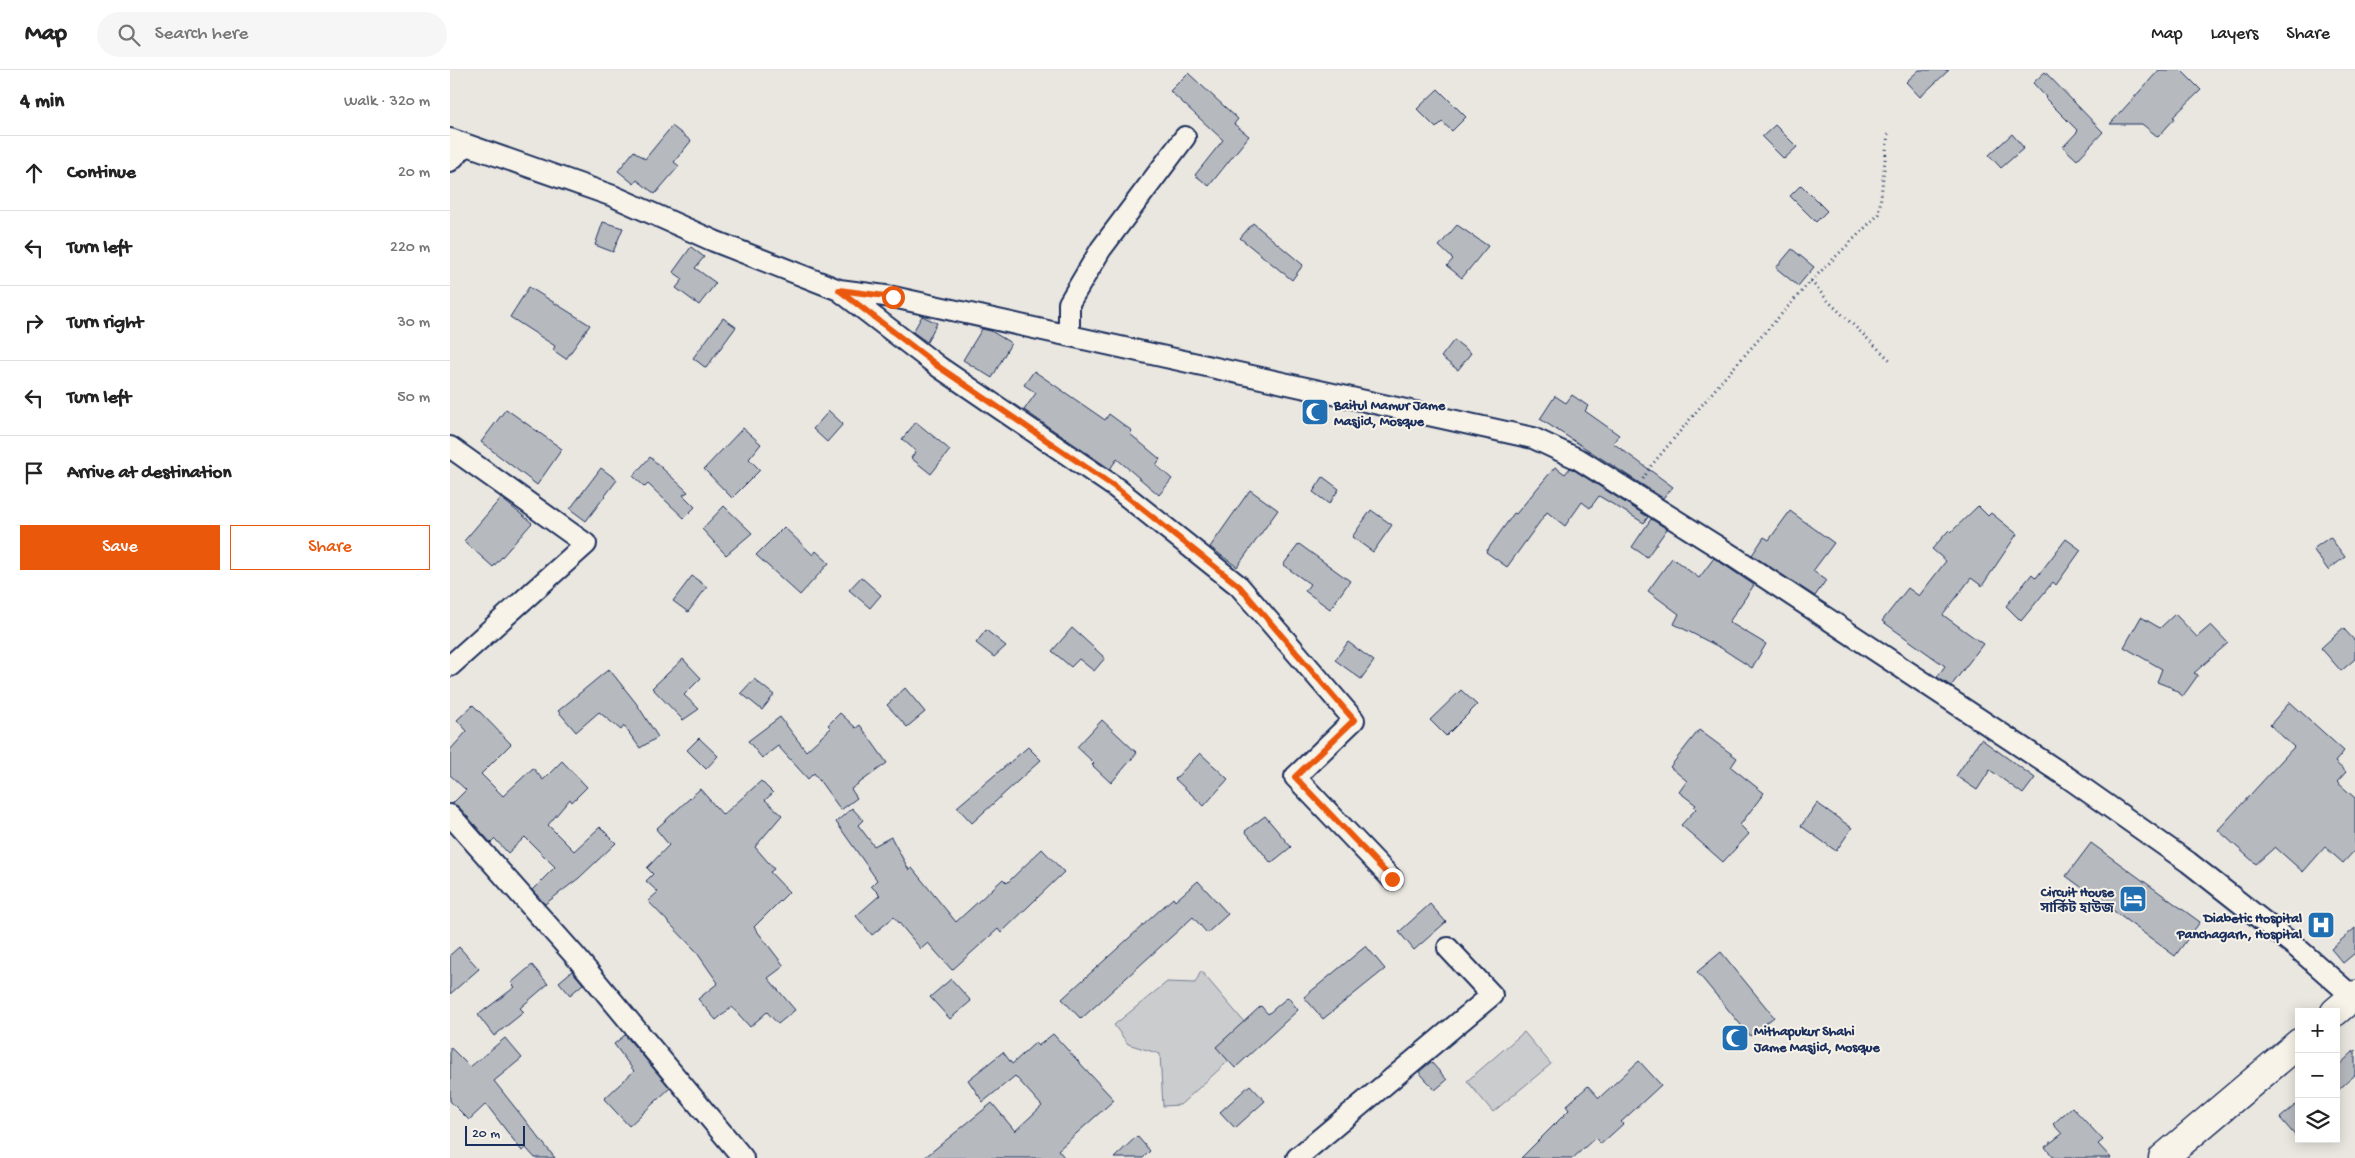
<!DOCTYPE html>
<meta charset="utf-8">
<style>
:root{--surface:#fff;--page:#f6f6f6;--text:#222;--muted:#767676;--line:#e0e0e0;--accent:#ea580c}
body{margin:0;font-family:"Gochi Hand","Noto Sans Bengali",sans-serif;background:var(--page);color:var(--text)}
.controls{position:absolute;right:15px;bottom:15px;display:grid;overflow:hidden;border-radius:0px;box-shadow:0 2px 12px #0003}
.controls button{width:45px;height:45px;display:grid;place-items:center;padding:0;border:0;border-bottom:1px solid var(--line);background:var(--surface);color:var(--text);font:25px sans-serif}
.scale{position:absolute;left:15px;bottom:12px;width:60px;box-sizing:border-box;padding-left:5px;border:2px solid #1b2f5e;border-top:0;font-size:14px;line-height:18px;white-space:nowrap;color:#1b2f5e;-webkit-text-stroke:4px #f7f3e8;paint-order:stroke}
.stop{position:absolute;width:15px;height:15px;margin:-11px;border:4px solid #ea580c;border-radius:50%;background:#fff}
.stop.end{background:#ea580c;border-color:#fff;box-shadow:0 1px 5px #0008}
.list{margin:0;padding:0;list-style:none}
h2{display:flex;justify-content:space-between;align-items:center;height:65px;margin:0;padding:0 20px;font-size:21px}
h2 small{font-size:16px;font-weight:400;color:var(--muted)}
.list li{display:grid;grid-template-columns:32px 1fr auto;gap:15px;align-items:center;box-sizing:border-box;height:75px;padding:0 20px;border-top:1px solid var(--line)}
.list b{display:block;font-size:19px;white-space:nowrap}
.list em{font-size:16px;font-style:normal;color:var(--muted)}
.actions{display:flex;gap:10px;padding:15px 20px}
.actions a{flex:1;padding:11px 0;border:1px solid var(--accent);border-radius:0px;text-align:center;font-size:18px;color:var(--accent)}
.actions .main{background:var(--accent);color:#fff}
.icon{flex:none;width:28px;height:28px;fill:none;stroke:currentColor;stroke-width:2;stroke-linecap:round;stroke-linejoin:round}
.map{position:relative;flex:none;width:1905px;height:1088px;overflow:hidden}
header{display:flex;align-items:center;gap:30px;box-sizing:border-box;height:70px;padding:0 25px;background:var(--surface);border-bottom:1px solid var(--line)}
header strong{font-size:24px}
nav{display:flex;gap:28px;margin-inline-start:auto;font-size:18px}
.search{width:350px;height:45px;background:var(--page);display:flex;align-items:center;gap:12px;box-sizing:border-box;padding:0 18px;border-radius:28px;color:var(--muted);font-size:19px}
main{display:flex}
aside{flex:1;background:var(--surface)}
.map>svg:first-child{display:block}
.green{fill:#cbcccd;stroke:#737e96}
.building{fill:#b6babf;stroke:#1b2f5e}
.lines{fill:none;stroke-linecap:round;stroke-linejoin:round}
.minor-casing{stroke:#1b2f5e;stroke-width:24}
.trunk-casing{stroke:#1b2f5e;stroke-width:31}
.path{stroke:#1b2f5e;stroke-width:3;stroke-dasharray:1 4;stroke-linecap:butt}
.minor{stroke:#f7f3e8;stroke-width:20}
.trunk{stroke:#f7f3e8;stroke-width:28}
.route{stroke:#ea580c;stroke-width:6}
.labels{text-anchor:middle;stroke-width:4;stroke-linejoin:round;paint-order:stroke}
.poi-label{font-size:14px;font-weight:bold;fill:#1b2f5e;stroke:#f7f3e8;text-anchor:start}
</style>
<header>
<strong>Map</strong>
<div class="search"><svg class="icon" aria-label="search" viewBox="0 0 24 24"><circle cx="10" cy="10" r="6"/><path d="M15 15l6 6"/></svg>Search here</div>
<nav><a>Map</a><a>Layers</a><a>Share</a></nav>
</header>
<main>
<aside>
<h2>4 min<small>Walk · 320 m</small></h2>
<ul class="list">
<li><svg class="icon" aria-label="ahead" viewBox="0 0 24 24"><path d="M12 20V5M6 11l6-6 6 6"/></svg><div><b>Continue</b></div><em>20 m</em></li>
<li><svg class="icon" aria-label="left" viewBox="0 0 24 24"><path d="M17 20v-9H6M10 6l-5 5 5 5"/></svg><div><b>Turn left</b></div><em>220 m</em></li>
<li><svg class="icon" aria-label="right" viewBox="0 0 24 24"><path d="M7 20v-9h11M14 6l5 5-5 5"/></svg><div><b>Turn right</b></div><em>30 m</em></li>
<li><svg class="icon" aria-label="left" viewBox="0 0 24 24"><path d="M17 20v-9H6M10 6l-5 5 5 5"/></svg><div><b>Turn left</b></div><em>50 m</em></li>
<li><svg class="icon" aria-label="arrive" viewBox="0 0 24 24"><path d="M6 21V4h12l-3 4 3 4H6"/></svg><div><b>Arrive at destination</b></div></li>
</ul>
<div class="actions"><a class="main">Save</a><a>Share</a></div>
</aside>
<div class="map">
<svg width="1905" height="1088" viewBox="0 0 1905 1088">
<rect width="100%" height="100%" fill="#eae7e0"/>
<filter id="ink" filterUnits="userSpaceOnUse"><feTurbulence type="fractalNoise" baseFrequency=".02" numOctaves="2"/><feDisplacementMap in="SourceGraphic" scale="10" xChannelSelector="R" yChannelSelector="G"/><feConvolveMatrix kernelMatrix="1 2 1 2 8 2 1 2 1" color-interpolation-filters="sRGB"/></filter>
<g filter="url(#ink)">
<path class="green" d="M 751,901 L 806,966 L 730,1035 L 713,1036 L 710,984 L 678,974 L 664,955 L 717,912 L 745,913 Z
M 1074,962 L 1101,994 L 1043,1042 L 1017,1011 Z"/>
<path class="building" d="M 1469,0 L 1499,0 L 1470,27 L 1456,12 Z
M 1709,0 L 1731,0 L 1751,20 L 1723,47 L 1725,48 L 1708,67 L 1692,54 L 1660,54 Z
M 1595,2 L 1653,62 L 1627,90 L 1613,77 L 1628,61 L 1595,28 L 1596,27 L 1583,13 Z
M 738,3 L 788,49 L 784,54 L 799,66 L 759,116 L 745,105 L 773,70 L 720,21 Z
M 988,19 L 1016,47 L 1002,61 L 992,52 L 986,58 L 967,39 Z
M 1325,55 L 1347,77 L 1334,89 L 1312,67 Z
M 222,56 L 241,71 L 224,92 L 229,96 L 205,124 L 187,110 L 184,114 L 168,101 L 184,81 L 195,89 Z
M 1562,64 L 1574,78 L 1551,98 L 1539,85 Z
M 1351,115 L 1377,141 L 1366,152 L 1340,126 Z
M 153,152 L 173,158 L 163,182 L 145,175 Z
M 803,153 L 853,195 L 842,210 L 790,168 Z
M 1007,155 L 1038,176 L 1012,208 L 997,196 L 1003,189 L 989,176 Z
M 241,177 L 254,187 L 245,198 L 266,213 L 249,235 L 226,218 L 233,209 L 223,202 Z
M 1342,179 L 1364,197 L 1348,216 L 1326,198 Z
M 79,217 L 140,255 L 116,289 L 103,280 L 105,276 L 60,247 Z
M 472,246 L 487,253 L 477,272 L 463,262 Z
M 273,248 L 286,257 L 256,298 L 243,288 Z
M 532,259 L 541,261 L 561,273 L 542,308 L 513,290 Z
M 1004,270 L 1021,283 L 1008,300 L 991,287 Z
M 584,301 L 655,350 L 659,344 L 682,361 L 680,364 L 710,389 L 706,395 L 722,409 L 709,425 L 667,389 L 660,399 L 574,340 L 586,323 L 574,315 Z
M 1122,325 L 1138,336 L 1135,341 L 1169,365 L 1163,373 L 1223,417 L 1213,428 L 1090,349 L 1105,326 L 1116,333 Z
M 56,339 L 112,379 L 87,415 L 31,372 Z
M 379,341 L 393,354 L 377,372 L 363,359 Z
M 466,352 L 500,380 L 481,404 L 461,388 L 466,381 L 452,369 Z
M 293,358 L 311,374 L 299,389 L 310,400 L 282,428 L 254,399 Z
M 200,387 L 238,422 L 233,425 L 245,437 L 234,448 L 198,414 L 195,417 L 183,406 Z
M 1105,397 L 1115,404 L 1120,398 L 1124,400 L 1198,447 L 1194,453 L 1149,426 L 1140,438 L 1132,432 L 1115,456 L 1097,442 L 1057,497 L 1036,482 L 1064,443 L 1066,444 Z
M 151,398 L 167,410 L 136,451 L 120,439 Z
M 873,407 L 889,419 L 879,434 L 863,422 Z
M 800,420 L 828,440 L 787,497 L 760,477 Z
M 51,428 L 82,453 L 43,497 L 14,471 Z
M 274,436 L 302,463 L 276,485 L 252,459 Z
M 1528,436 L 1538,446 L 1541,443 L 1567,464 L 1532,516 L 1521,508 L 1493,545 L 1533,574 L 1501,616 L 1487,607 L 1495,596 L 1432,551 L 1458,518 L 1469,526 L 1496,491 L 1482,479 L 1499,460 L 1501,462 Z
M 921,440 L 942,455 L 923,482 L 902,467 Z
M 1340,441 L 1384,473 L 1363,501 L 1376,510 L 1365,526 L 1302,485 L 1314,467 L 1319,470 Z
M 1201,449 L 1217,459 L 1197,487 L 1182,477 Z
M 334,457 L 363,485 L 366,481 L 379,493 L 350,525 L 306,485 Z
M 1880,467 L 1895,487 L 1878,500 L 1863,479 Z
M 1616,469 L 1631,480 L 1606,515 L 1603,512 L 1571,551 L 1556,536 L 1582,504 L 1586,508 Z
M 849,474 L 900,511 L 880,539 L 855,521 L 860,514 L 833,495 Z
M 1222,488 L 1249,508 L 1264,488 L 1304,515 L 1279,552 L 1316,574 L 1302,598 L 1271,578 L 1224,554 L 1229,544 L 1198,521 Z
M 242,506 L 257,517 L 238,542 L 223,531 Z
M 411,507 L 431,525 L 420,538 L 399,520 Z
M 1725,544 L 1747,567 L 1761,555 L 1778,573 L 1744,603 L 1748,605 L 1733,626 L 1720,617 L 1707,612 L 1712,599 L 1674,577 L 1691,547 L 1710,558 Z
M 622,558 L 655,588 L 644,601 L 629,589 L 621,597 L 602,581 Z
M 1893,558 L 1905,571 L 1905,589 L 1891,601 L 1871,578 Z
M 536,560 L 556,576 L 544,587 L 526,573 Z
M 898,572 L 924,591 L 911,609 L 885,590 Z
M 233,589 L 251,608 L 234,625 L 249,639 L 233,650 L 202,618 Z
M 159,599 L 186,633 L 208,667 L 190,678 L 174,656 L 171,660 L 149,642 L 126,662 L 108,641 Z
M 304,609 L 324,625 L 312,640 L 291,623 Z
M 455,618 L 475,642 L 457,657 L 437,635 Z
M 1011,620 L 1027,635 L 996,666 L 980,650 Z
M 1840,632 L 1894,681 L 1885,692 L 1896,702 L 1887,712 L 1905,728 L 1905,780 L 1893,793 L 1875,777 L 1853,802 L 1825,777 L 1806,794 L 1768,760 L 1844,677 L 1820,655 Z
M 23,635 L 61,674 L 31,704 L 53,726 L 83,698 L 93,710 L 112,691 L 137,717 L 122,732 L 120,729 L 98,755 L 124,781 L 150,757 L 166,773 L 129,808 L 95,834 L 82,820 L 105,797 L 75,767 L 58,783 L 45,769 L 41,773 L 9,737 L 2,734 L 16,720 L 0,705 L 0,680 L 17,661 L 7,650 Z
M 390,643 L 406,658 L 410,655 L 437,693 L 401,719 L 407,728 L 391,740 L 364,703 L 358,709 L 328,676 L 312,688 L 298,671 L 330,647 L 356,681 L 381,658 L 378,655 Z
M 652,650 L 687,683 L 661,713 L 642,695 L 644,693 L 627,677 Z
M 1249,660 L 1287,688 L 1281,697 L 1314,723 L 1290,755 L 1299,764 L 1273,792 L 1231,755 L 1246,739 L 1244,737 L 1246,735 L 1229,722 L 1237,711 L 1220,697 Z
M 249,668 L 268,686 L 256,699 L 237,680 Z
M 1531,669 L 1585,708 L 1573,724 L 1540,700 L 1527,720 L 1506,706 Z
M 578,677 L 591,690 L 522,753 L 507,737 Z
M 750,683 L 778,709 L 754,736 L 725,709 Z
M 311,711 L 323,723 L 315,730 L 332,745 L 305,777 L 324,799 L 320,802 L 339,822 L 304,857 L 334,896 L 318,908 L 345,940 L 328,954 L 317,942 L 300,957 L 282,937 L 266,950 L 248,929 L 268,913 L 245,880 L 198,831 L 208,822 L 196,811 L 203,804 L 197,798 L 219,775 L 206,759 L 250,719 L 273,745 Z
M 1367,733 L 1402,758 L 1386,781 L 1351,756 Z
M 402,738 L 413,750 L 408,755 L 424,776 L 441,767 L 459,800 L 462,798 L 506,852 L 553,809 L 557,813 L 592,779 L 614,802 L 551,863 L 548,859 L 502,900 L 478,873 L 471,879 L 444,847 L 422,865 L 406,846 L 430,825 L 421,816 L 427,810 L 386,752 Z
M 815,746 L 841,777 L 821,793 L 795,761 Z
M 1641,773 L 1750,852 L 1725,886 L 1616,806 Z
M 748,811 L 778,844 L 757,863 L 743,847 L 631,949 L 612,929 L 723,828 L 725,831 Z
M 980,834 L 996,852 L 964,880 L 949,862 Z
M 1905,858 L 1905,883 L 1893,893 L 1881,879 Z
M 916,876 L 935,899 L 873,949 L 854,927 Z
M 9,877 L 29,899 L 0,924 L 0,885 Z
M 1271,882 L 1324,947 L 1300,966 L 1247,902 Z
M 82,895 L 98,914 L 70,938 L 74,942 L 44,966 L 28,945 L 65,917 L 61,913 Z
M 122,901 L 133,914 L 120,925 L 109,912 Z
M 501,909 L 521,931 L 500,949 L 480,927 Z
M 838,927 L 848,940 L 785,998 L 766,977 L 811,936 L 818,944 Z
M 603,964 L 664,1030 L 608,1080 L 615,1088 L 474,1088 L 542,1033 L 565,1061 L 592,1036 L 565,1006 L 533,1032 L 518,1010 L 553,982 L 562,994 L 585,973 L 588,976 Z
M 175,965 L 220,1018 L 179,1056 L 154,1029 L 184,1001 L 164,974 Z
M 55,968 L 72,988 L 44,1011 L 105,1088 L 85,1088 L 76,1078 L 72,1081 L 36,1034 L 19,1050 L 0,1031 L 0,977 L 20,997 Z
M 1905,980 L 1905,1005 L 1886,1022 L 1886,998 Z
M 1189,991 L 1211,1015 L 1171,1052 L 1173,1054 L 1151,1074 L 1145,1068 L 1123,1088 L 1071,1088 L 1119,1040 L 1116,1036 L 1138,1016 L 1149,1028 Z
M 981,992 L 997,1010 L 985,1020 L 969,1002 Z
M 800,1015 L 815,1031 L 785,1058 L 770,1042 Z
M 1849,1032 L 1849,1070 L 1830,1048 Z
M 1622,1037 L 1653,1070 L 1648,1074 L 1661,1088 L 1604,1088 L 1595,1077 L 1612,1064 L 1603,1054 Z
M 687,1066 L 700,1081 L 693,1088 L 664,1088 Z"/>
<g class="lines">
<defs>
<path id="minor" d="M 0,69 L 163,126 L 264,171 L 389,220 L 443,227 L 1083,368 L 1130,390 L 1284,487 L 1620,709 L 1738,792 L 1845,876 L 1903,927
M 0,91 L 16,75
M 390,221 L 489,297 L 665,417 L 789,516 L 904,650 L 845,707 L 942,809
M 619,265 L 619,233 L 651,179 L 735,67
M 0,377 L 136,474 L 0,596
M 0,745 L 126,887 L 293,1088
M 847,1088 L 1042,925 L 998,878"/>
<path id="trunk" d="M 1885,942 L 1905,925
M 1713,1088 L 1849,973"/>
</defs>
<use href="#minor" class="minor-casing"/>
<use href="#trunk" class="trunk-casing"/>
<path class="path" d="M 1361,211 L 1429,144 L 1438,63
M 1193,409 L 1201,396 L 1277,305 L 1361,211 L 1378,231 L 1440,290"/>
<use href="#minor" class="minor"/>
<use href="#trunk" class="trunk"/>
</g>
</g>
<g class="lines" filter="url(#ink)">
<path class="route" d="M 443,227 L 389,220 L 489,297 L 665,417 L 789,516 L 904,650 L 845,707 L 942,809"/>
</g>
<defs>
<symbol id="mosque-square" viewBox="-11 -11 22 22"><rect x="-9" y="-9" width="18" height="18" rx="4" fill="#1f6fb2" stroke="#f7f3e8"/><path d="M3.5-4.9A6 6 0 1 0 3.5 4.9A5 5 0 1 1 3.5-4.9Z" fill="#fff"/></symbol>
<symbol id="hotel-square" viewBox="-11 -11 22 22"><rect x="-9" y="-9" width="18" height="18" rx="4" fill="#1f6fb2" stroke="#f7f3e8"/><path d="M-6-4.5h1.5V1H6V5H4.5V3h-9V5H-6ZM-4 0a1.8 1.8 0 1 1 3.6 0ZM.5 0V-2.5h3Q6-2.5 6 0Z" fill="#fff"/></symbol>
<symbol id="hospital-square" viewBox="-11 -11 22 22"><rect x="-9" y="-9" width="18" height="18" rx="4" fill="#1f6fb2" stroke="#f7f3e8"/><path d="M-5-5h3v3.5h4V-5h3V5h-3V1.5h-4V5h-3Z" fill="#fff"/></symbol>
</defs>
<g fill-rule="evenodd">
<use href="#mosque-square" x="849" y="326" width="32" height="32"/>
<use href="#hotel-square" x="1667" y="813" width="32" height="32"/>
<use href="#hospital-square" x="1855" y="839" width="32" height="32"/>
<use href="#mosque-square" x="1269" y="952" width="32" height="32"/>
</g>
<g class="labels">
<g class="poi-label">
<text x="884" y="339">Baitul Mamur Jame<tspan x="884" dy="16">Masjid, Mosque</tspan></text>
<text x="1664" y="826" text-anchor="end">Circuit House<tspan x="1664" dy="16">সার্কিট হাউজ</tspan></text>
<text x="1852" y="852" text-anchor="end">Diabetic Hospital<tspan x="1852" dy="16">Panchagarh, Hospital</tspan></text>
<text x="1304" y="965">Mithapukur Shahi<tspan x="1304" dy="16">Jame Masjid, Mosque</tspan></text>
</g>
</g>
</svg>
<div class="controls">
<button>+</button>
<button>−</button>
<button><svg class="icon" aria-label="layers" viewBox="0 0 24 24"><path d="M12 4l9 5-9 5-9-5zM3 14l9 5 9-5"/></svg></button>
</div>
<div class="scale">20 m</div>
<div class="stop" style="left:443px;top:227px"></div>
<div class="stop end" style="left:942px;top:809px"></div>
</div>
</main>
